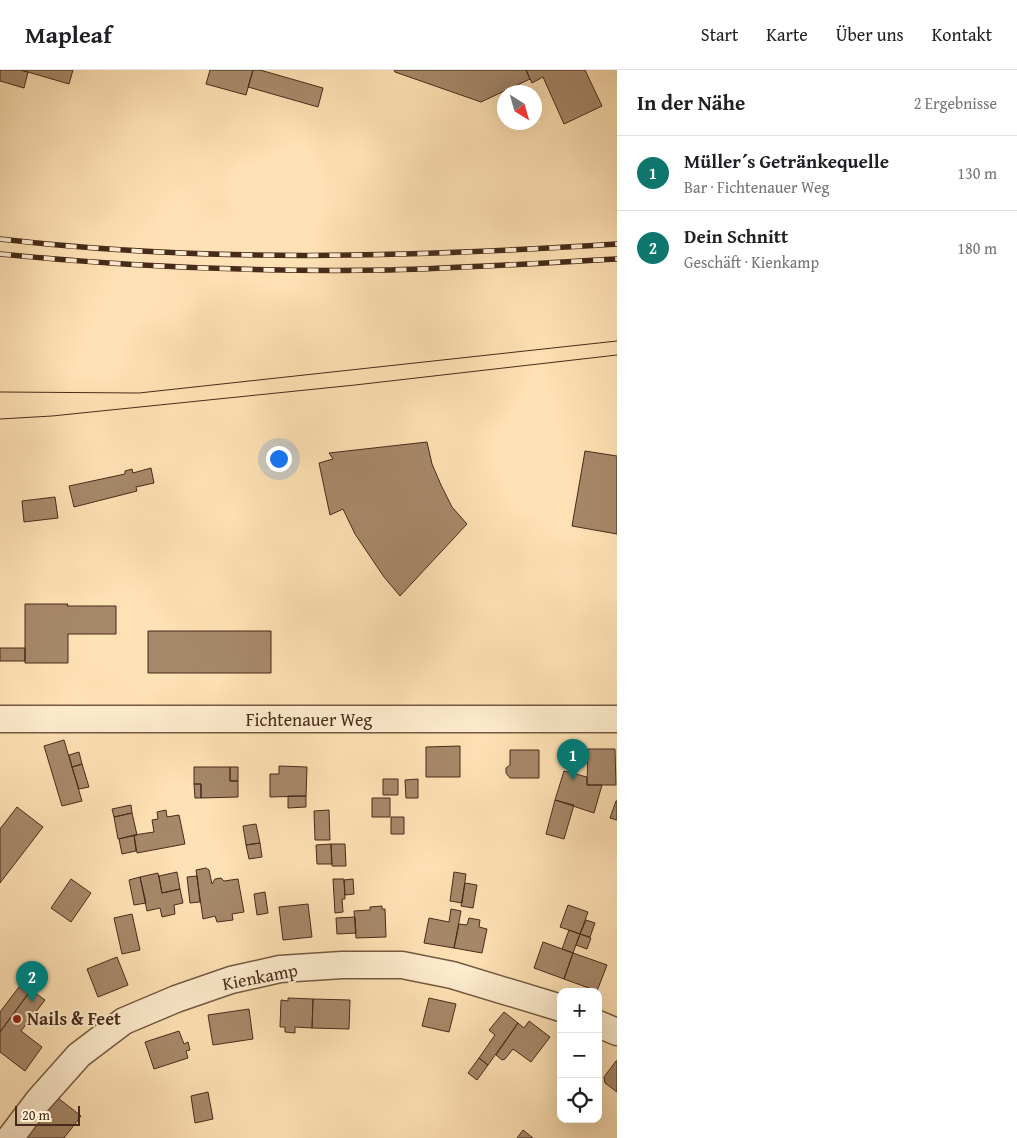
<!DOCTYPE html>
<html lang="de">
<meta charset="utf-8">
<style>
:root{--surface:#fff;--page:#f2f2f2;--text:#202124;--muted:#757577;--line:#e0e0e0;--accent:#0f766e}
body{margin:0;font-family:"Gentium Book Plus",serif;background:var(--page);color:var(--text)}
.controls{position:absolute;right:15px;bottom:15px;display:grid;overflow:hidden;border-radius:10px;box-shadow:0 5px 20px #0002}
.controls button{width:45px;height:45px;display:grid;place-items:center;padding:0;border:0;border-bottom:1px solid var(--line);background:var(--surface);color:var(--text);font:25px sans-serif}
.compass{position:absolute;left:497px;top:15px;width:45px;height:45px;border-radius:50%;background:var(--surface);box-shadow:0 5px 20px #0002;rotate:143deg}
.scale{position:absolute;left:15px;bottom:12px;width:65px;box-sizing:border-box;padding-left:5px;border:2px solid #472a1a;border-top:0;font-size:14px;line-height:18px;white-space:nowrap;color:#472a1a;-webkit-text-stroke:4px #feecce;paint-order:stroke}
.you{position:absolute;left:278px;top:388px;width:18px;height:18px;margin:-12px;border:4px solid #fff;border-radius:50%;background:#1a73e8;box-shadow:0 0 0 8px #1a73e833}
.badge{display:grid;place-items:center;width:32px;height:32px;border-radius:50%;background:var(--accent);color:#fff;font-size:16px;font-weight:700}
.pin{position:absolute;translate:-50% -41px;filter:drop-shadow(0 1px 2px #0008)}
.pin::after{content:'';position:absolute;top:26px;width:18px;height:15px;background:inherit;clip-path:polygon(0 0,100% 0,50% 100%)}
.list{margin:0;padding:0;list-style:none}
h2{display:flex;justify-content:space-between;align-items:center;height:65px;margin:0;padding:0 20px;font-size:21px}
h2 small{font-size:16px;font-weight:400;color:var(--muted)}
.list li{display:grid;grid-template-columns:32px 1fr auto;gap:15px;align-items:center;box-sizing:border-box;height:75px;padding:0 20px;border-top:1px solid var(--line)}
.list b{display:block;font-size:19px;white-space:nowrap}
.list p{margin:0;font-size:16px;white-space:nowrap;color:var(--muted)}
.list em{font-size:16px;font-style:normal;color:var(--muted)}
.icon{flex:none;width:28px;height:28px;fill:none;stroke:currentColor;stroke-width:2;stroke-linecap:round;stroke-linejoin:round}
.map{position:relative;flex:none;width:617px;height:1068px;overflow:hidden}
header{display:flex;align-items:center;gap:30px;box-sizing:border-box;height:70px;padding:0 25px;background:var(--surface);border-bottom:1px solid var(--line)}
header strong{font-size:24px}
nav{display:flex;gap:28px;margin-inline-start:auto;font-size:18px}
main{display:flex}
aside{flex:1;background:var(--surface)}
.map>svg:first-child{display:block}
.building{fill:#a6896a;stroke:#472a1a}
.lines{fill:none;stroke-linecap:round;stroke-linejoin:round}
.minor-casing{stroke:#755840;stroke-width:29}
.minor{stroke:#feecce;stroke-width:26}
.tram{stroke:#472a1a;stroke-width:1}
.rail-casing{stroke:#472a1a;stroke-width:5.5}
.rail{stroke:#feecce;stroke-width:4;stroke-dasharray:11;stroke-linecap:butt}
.poi-dot{fill:#8f2418;stroke:#feecce;stroke-width:2}
.labels{text-anchor:middle;stroke-width:4;stroke-linejoin:round;paint-order:stroke}
.street-label{font-size:18px;fill:#472a1a;stroke:#feecce}
.poi-label{font-size:18px;font-weight:bold;fill:#472a1a;stroke:#feecce;text-anchor:start}
</style>
<header>
<strong>Mapleaf</strong>
<nav><a>Start</a><a>Karte</a><a>Über uns</a><a>Kontakt</a></nav>
</header>
<main>
<div class="map">
<svg width="617" height="1068" viewBox="0 0 617 1068">
<rect width="100%" height="100%" fill="#fee1b4"/>
<filter id="stains"><feTurbulence type="fractalNoise" baseFrequency=".004" numOctaves="4"/><feColorMatrix values="0 0 0 0 .2 0 0 0 0 .09 0 0 0 0 .02 0 0 0 .5 -.17"/></filter>
<radialGradient id="worn" r=".72"><stop offset=".6" stop-color="#630" stop-opacity="0"/><stop offset="1" stop-color="#630" stop-opacity=".3"/></radialGradient>
<path class="building" d="M 0,0 L 21,0 L 28,2 L 24,18 L 0,11 Z
M 21,0 L 73,0 L 69,14 Z
M 210,0 L 253,0 L 246,25 L 206,14 Z
M 253,0 L 260,0 L 323,18 L 318,37 L 248,17 Z
M 394,0 L 526,0 L 530,9 L 481,32 L 395,2 Z
M 526,0 L 585,0 L 602,36 L 564,54 L 543,7 L 532,13 Z
M 427,372 L 432,394 L 441,415 L 452,437 L 467,454 L 400,526 L 384,507 L 355,464 L 343,439 L 330,445 L 319,393 L 333,389 L 329,383 Z
M 585,381 L 617,386 L 617,464 L 572,456 Z
M 151,398 L 154,413 L 136,417 L 137,421 L 74,437 L 69,416 L 125,404 L 125,401 L 132,399 L 133,403 Z
M 55,427 L 58,448 L 24,452 L 22,431 Z
M 25,534 L 68,534 L 67,536 L 116,536 L 116,564 L 68,564 L 68,593 L 25,593 Z
M 148,561 L 271,561 L 271,603 L 148,603 Z
M 0,578 L 25,578 L 25,591 L 0,591 Z
M 64,670 L 82,731 L 62,736 L 44,676 Z
M 460,676 L 460,707 L 426,707 L 426,677 Z
M 588,679 L 615,679 L 616,715 L 587,715 Z
M 510,680 L 539,680 L 539,708 L 510,708 L 506,703 L 506,698 L 510,695 Z
M 79,682 L 82,694 L 72,697 L 69,685 Z
M 82,694 L 89,717 L 79,719 L 72,697 Z
M 279,696 L 307,697 L 306,726 L 270,727 L 270,704 L 279,704 Z
M 194,697 L 230,697 L 230,711 L 238,711 L 238,727 L 201,728 L 201,714 L 194,714 Z
M 230,697 L 238,697 L 238,711 L 230,711 Z
M 564,701 L 587,707 L 587,715 L 602,715 L 594,743 L 555,730 Z
M 383,709 L 398,709 L 398,725 L 383,725 Z
M 418,709 L 418,728 L 406,728 L 405,710 Z
M 194,714 L 201,714 L 201,728 L 195,728 Z
M 288,726 L 306,726 L 306,737 L 288,738 Z
M 372,728 L 390,728 L 390,747 L 372,747 Z
M 555,730 L 574,735 L 564,769 L 546,764 Z
M 616,731 L 617,731 L 617,750 L 610,748 Z
M 131,735 L 132,743 L 114,747 L 112,739 Z
M 17,737 L 43,757 L 0,813 L 0,759 Z
M 166,740 L 167,747 L 179,745 L 185,774 L 137,783 L 134,765 L 154,762 L 152,750 L 158,749 L 157,742 Z
M 329,740 L 330,770 L 315,770 L 314,741 Z
M 132,743 L 137,765 L 118,769 L 114,747 Z
M 391,747 L 404,747 L 404,764 L 391,764 Z
M 256,754 L 260,773 L 246,775 L 243,756 Z
M 134,765 L 136,781 L 122,784 L 119,769 Z
M 260,773 L 262,787 L 249,789 L 246,775 Z
M 331,774 L 345,774 L 346,796 L 332,796 Z
M 331,774 L 332,794 L 317,794 L 316,775 Z
M 206,798 L 209,800 L 212,814 L 215,809 L 221,808 L 224,811 L 238,809 L 244,842 L 232,844 L 233,850 L 217,852 L 215,846 L 203,849 L 196,800 Z
M 177,802 L 180,819 L 162,823 L 159,806 Z
M 454,802 L 466,804 L 462,833 L 450,831 Z
M 158,803 L 162,823 L 180,819 L 183,833 L 174,835 L 175,844 L 162,847 L 160,838 L 147,841 L 140,807 Z
M 197,806 L 200,832 L 190,833 L 187,807 Z
M 140,807 L 146,833 L 134,835 L 129,810 Z
M 71,809 L 91,823 L 71,852 L 51,838 Z
M 333,809 L 344,809 L 345,829 L 342,829 L 343,842 L 335,843 Z
M 353,809 L 354,824 L 345,825 L 344,810 Z
M 465,813 L 477,815 L 473,838 L 461,836 Z
M 265,822 L 268,843 L 257,845 L 254,824 Z
M 308,834 L 312,867 L 283,870 L 279,837 Z
M 568,835 L 588,842 L 580,864 L 560,857 Z
M 382,836 L 382,839 L 385,839 L 386,867 L 356,868 L 354,841 L 370,840 L 370,837 Z
M 451,839 L 461,841 L 454,878 L 424,873 L 429,848 L 449,852 Z
M 132,844 L 140,880 L 122,884 L 114,848 Z
M 355,847 L 356,863 L 337,864 L 336,848 Z
M 469,848 L 480,850 L 479,857 L 487,859 L 482,883 L 454,878 L 459,854 L 467,855 Z
M 586,850 L 595,853 L 590,867 L 580,864 Z
M 569,860 L 580,864 L 573,883 L 562,879 Z
M 580,864 L 591,868 L 587,879 L 576,875 Z
M 543,872 L 573,883 L 564,909 L 534,898 Z
M 573,883 L 607,895 L 597,921 L 564,909 Z
M 117,887 L 128,915 L 98,927 L 87,899 Z
M 22,913 L 31,920 L 0,962 L 0,942 Z
M 31,920 L 45,930 L 21,961 L 42,977 L 25,1001 L 0,982 L 0,962 Z
M 288,928 L 313,929 L 312,958 L 295,957 L 295,963 L 285,962 L 285,957 L 280,957 L 281,930 L 288,931 Z
M 429,928 L 456,934 L 449,962 L 422,956 Z
M 313,929 L 350,930 L 349,959 L 312,958 Z
M 249,939 L 253,969 L 213,975 L 208,945 Z
M 504,942 L 518,953 L 488,995 L 479,988 L 495,965 L 489,960 Z
M 529,951 L 550,967 L 531,992 L 513,979 L 505,989 L 502,990 L 496,985 L 518,953 L 524,958 Z
M 179,961 L 184,974 L 188,972 L 190,980 L 186,981 L 188,988 L 154,999 L 145,972 Z
M 479,988 L 488,995 L 477,1010 L 468,1003 Z
M 616,991 L 617,991 L 617,1022 L 605,1013 L 604,1007 Z
M 208,1022 L 213,1049 L 195,1053 L 191,1026 Z
M 58,1028 L 81,1046 L 64,1068 L 27,1068 Z
M 523,1060 L 533,1068 L 517,1068 Z"/>
<g class="lines">
<defs>
<path id="minor" d="M 0,649 L 617,649
M 598,954 L 617,962
M 10,1068 L 38,1031 L 79,985 L 124,951 L 176,929 L 231,910 L 280,899 L 342,895 L 402,895 L 452,905 L 561,938"/>
</defs>
<use href="#minor" class="minor-casing"/>
<use href="#minor" class="minor"/>
<path class="tram" d="M 0,322 L 139,323 L 617,271
M 0,349 L 52,346 L 355,315 L 617,285"/>
<defs>
<path id="rail" d="M 0,169 C 204,193 412,187 617,174
M 0,184 C 129,197 260,202 390,200 C 466,198 541,193 617,189"/>
</defs>
<use href="#rail" class="rail-casing"/>
<use href="#rail" class="rail"/>
</g>
<circle class="poi-dot" cx="17" cy="949" r="5"/>
<g class="labels">
<g class="street-label">
<text x="309" y="656">Fichtenauer Weg</text>
<text transform="translate(260 907) rotate(-11)" y="6">Kienkamp</text>
</g>
<g class="poi-label">
<text x="27" y="955">Nails &amp; Feet</text>
</g>
</g>
<rect width="100%" height="100%" filter="url(#stains)"/>
<rect width="100%" height="100%" fill="url(#worn)"/>
</svg>
<div class="controls">
<button>+</button>
<button>−</button>
<button><svg class="icon" aria-label="locate" viewBox="0 0 24 24"><circle cx="12" cy="12" r="6"/><path d="M12 2v4M12 18v4M2 12h4M18 12h4"/></svg></button>
</div>
<svg class="compass" viewBox="-18 -18 36 36"><path d="M0-13l5 13h-10z" fill="#e53935"/><path d="M0 13l5-13h-10z" fill="#757577"/></svg>
<div class="scale">20 m</div>
<div class="you"></div>
<div class="pin badge" style="left:573px;top:710px">1</div>
<div class="pin badge" style="left:32px;top:932px">2</div>
</div>
<aside>
<h2>In der Nähe<small>2 Ergebnisse</small></h2>
<ul class="list">
<li><span class="badge">1</span><div><b>Müller´s Getränkequelle</b><p>Bar · Fichtenauer Weg</p></div><em>130 m</em></li>
<li><span class="badge">2</span><div><b>Dein Schnitt</b><p>Geschäft · Kienkamp</p></div><em>180 m</em></li>
</ul>
</aside>
</main>
